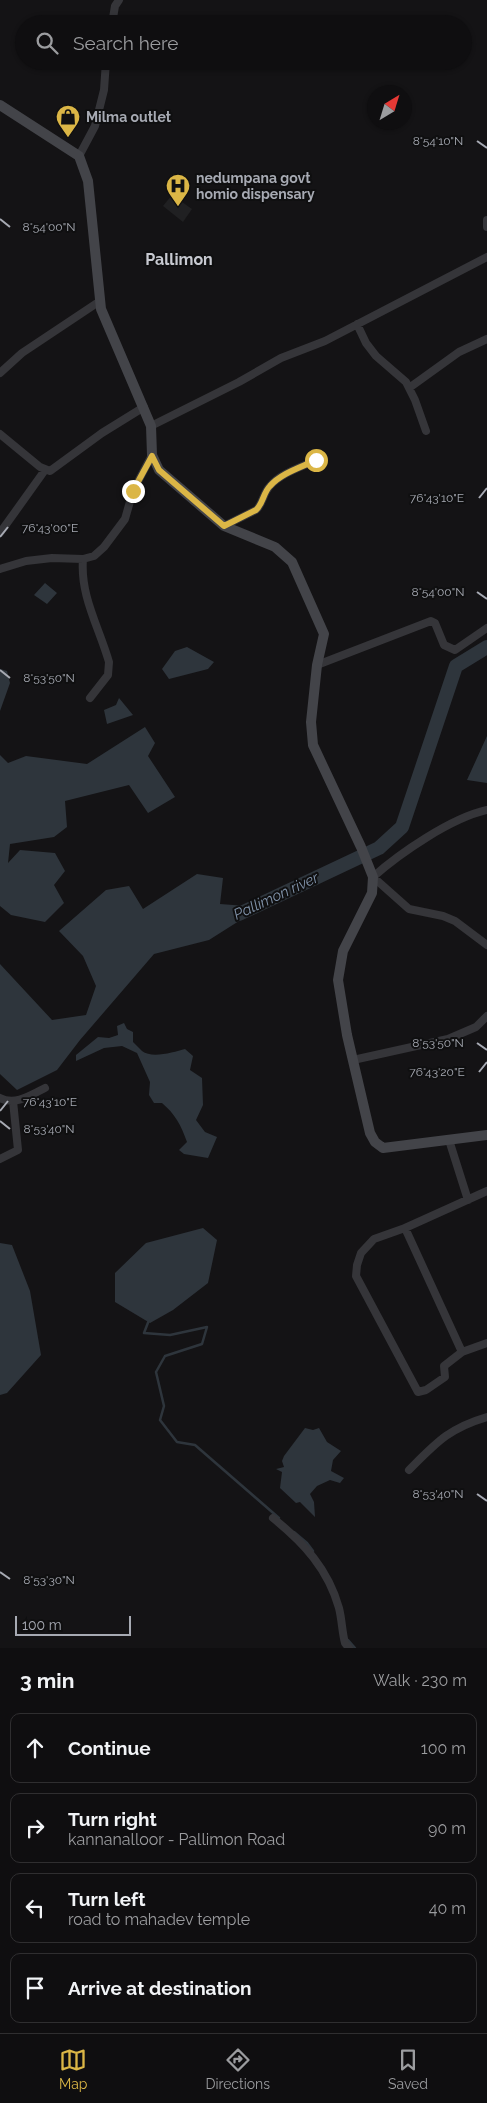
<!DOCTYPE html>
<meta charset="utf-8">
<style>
:root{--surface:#0f0e10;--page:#181719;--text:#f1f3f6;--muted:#9b9c9f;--line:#2f2e30;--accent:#dbb646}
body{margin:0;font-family:Raleway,sans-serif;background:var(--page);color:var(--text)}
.compass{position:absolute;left:367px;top:85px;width:45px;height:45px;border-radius:50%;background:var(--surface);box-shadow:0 1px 4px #0004;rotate:38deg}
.scale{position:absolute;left:15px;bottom:12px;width:116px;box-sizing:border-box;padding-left:5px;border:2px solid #a7aab3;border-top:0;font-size:14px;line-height:18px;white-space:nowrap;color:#a7aab3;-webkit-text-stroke:4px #0f0f10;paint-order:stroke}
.stop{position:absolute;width:15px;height:15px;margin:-11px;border:4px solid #dbb646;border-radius:50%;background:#fff}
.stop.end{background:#dbb646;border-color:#fff;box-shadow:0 1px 5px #0008}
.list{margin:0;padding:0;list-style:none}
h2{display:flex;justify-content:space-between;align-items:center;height:65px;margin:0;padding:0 20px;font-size:21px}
h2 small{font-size:16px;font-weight:400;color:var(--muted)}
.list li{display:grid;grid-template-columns:32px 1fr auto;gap:15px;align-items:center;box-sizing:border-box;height:70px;margin:0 10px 10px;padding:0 10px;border:1px solid var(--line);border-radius:10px}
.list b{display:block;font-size:19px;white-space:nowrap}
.list p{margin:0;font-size:16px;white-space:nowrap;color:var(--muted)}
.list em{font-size:16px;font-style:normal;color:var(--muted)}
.icon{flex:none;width:28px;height:28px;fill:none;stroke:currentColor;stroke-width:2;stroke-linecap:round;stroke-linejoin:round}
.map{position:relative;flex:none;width:487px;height:1648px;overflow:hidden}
.search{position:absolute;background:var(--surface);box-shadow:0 1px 4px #0004;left:15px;right:15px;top:15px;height:55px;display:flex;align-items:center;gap:12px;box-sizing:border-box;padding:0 18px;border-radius:28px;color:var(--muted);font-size:19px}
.sheet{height:385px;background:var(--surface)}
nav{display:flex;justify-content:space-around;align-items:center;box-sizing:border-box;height:70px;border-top:1px solid var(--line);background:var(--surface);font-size:14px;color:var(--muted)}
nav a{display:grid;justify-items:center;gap:2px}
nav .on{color:var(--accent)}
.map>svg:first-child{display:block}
.built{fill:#202022}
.water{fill:#2e353c}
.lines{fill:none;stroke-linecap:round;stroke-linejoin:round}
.stream{stroke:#2e353c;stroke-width:2.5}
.river{stroke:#2e353c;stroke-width:14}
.street{stroke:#353539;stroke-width:8}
.secondary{stroke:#434449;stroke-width:10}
.route{stroke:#dbb646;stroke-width:6}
.ticks{fill:none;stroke:#a7aab3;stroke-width:2}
.labels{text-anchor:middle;stroke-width:4;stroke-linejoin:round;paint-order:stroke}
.poi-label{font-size:14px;font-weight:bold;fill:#a7aab3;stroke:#0f0f10;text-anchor:start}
.water-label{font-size:15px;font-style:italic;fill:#8294ab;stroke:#0f0f10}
.quarter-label{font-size:16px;font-weight:bold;fill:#c7c9d0;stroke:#0f0f10}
.ticks-label{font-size:12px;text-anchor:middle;fill:#a7aab3;stroke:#0f0f10;stroke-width:4;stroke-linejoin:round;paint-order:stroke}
</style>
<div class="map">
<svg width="487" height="1648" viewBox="0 0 487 1648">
<rect width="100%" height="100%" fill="#141315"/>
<path class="built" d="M 172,195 L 192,209 L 183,222 L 163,206 Z"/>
<path class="water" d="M 45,583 L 57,593 L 47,604 L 34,595 Z
M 187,647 L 214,662 L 208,669 L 169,679 L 162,669 L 175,651 Z
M 0,669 L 7,671 L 10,683 L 0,711 Z
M 119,698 L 133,715 L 107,724 L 104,710 L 116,705 Z
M 145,727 L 155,743 L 148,756 L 175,797 L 148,813 L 129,785 L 65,801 L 67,827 L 54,837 L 10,844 L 8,863 L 20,850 L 55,853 L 65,871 L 54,885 L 64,903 L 45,922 L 11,915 L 0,906 L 0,755 L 8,763 L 26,756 L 87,764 Z
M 487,736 L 487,783 L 467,780 Z
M 197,874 L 223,878 L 220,904 L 261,907 L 209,940 L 154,954 L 80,1040 L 57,1070 L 17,1090 L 0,1074 L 0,964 L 52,1020 L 86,1015 L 96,986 L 83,956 L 59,931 L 106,890 L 129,886 L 143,909 Z
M 124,1023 L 127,1029 L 133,1032 L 133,1042 C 136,1045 139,1048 142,1051 C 152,1059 174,1052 185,1049 L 193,1056 L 190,1070 L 202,1078 L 203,1105 L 196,1120 L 205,1132 L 217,1137 L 208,1158 L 184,1154 L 179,1150 L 187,1142 C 181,1125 175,1114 162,1103 L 154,1103 L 149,1095 L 150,1082 L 137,1053 L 122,1046 L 104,1048 L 76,1061 L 76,1055 L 98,1037 L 109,1038 L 118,1035 L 117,1026 Z
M 203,1228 L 217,1240 L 208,1283 L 173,1310 L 150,1323 L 115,1302 L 115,1273 L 146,1243 Z
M 0,1243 L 12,1245 L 30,1291 L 41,1355 L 7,1393 L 0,1395 Z
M 305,1428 L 313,1430 L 319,1428 L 327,1442 L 341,1451 L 333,1460 L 331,1471 L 344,1478 L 340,1483 L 330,1480 L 317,1486 L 310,1494 L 314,1502 L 315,1517 L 300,1502 L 296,1503 L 280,1488 L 282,1472 L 276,1469 L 284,1467 L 282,1461 L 284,1456 Z"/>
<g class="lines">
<path class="stream" d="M 149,1320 L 144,1333 L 170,1335 L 207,1327 L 202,1344 L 165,1356 L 156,1372 L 164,1406 L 160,1420 L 177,1442 L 195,1445 L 279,1518
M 294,1532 L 307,1543 L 313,1551
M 348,1640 L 355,1648"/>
<path class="river" d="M 239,914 L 379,848 L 402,827 L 456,666 L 487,647"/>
<path class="street" d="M 112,24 L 115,6 L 119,0
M 79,156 L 95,126 L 104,90 L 106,61
M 487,220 L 487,227
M 357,324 L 366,343 L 376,356 L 406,382 L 415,400 L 426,431
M 0,373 L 22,353 L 100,301
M 409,388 L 459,352 L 487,339
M 151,426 L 239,382 L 281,358 L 325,341 L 487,257
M 0,434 L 40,467 L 50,471 L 102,433 L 144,407
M 224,526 L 256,510 C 263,504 263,493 270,486 C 281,473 302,467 316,460
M 0,533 L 45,470
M 83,559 C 80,596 99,627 109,662 L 108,675 L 90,698
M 0,569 L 26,561 L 52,558 L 83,559 L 94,556 L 104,547 L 125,519 L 133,491 L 152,455
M 317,665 L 431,621 L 435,623 L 444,645 L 455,650 L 487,628
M 487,810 C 451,818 400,853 373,877 L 409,909 L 443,916 L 455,921 L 487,945
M 353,1060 L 448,1039 L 476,1027 L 487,1016
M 0,1098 C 15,1106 31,1095 45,1088
M 449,1140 L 468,1200
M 0,1159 L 18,1150 L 13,1101
M 487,1191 L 405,1228 L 374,1239 L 361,1253 L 357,1265 L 356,1276 L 418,1392 L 426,1390 L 445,1377 L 444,1366 L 462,1352 L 487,1343
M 405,1228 L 462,1352
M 409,1470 C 436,1443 449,1428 487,1417
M 273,1518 C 304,1543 328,1569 339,1608 C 342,1620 342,1632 345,1643 L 349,1648"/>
<path class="secondary" d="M 0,105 L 79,156 L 88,181 L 101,309 L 151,426 L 152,455 L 159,470 L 224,526 L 275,547 L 292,562 L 324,634 L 317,665 L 311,722 L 313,745 L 361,847 L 373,877 L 372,893 L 343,951 L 338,980 L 347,1035 L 370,1133 L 375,1142 L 383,1148 L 487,1135"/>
</g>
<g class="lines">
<path class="route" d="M 133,491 L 152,456 L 159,470 L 224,526 L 256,510 C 263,504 263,493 270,486 C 281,473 302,467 316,460"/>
</g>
<path class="ticks" d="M 477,141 L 487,148M 0,219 L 10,227M 479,498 L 487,488M 0,537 L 8,527M 477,592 L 487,599M 0,670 L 10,678M 477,1043 L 487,1050M 479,1072 L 487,1062M 0,1111 L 8,1101M 0,1121 L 10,1129M 477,1494 L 487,1501M 0,1572 L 10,1579"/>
<defs>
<symbol id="shop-pin" viewBox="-11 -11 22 30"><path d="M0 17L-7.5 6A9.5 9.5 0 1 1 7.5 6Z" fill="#dbb646" stroke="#0f0f10"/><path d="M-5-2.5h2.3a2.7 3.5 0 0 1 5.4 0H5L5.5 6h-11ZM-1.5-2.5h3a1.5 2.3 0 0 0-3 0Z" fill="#111"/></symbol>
<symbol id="hospital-pin" viewBox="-11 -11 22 30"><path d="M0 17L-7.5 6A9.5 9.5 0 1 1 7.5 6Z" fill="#dbb646" stroke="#0f0f10"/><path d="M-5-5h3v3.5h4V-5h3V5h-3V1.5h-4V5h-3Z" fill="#111"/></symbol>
</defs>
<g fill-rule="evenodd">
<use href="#shop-pin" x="54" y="103" width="28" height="38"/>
<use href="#hospital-pin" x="164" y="172" width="28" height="38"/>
</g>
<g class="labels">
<g class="poi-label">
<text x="86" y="122">Milma outlet</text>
<text x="196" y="183">nedumpana govt<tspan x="196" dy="16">homio dispensary</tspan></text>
</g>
<g class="water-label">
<text transform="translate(276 896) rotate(-25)" y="5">Pallimon river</text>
</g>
<g class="quarter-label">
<text x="179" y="265">Pallimon</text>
</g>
</g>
<g class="ticks-label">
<text x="438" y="145">8°54'10"N</text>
<text x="49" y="231">8°54'00"N</text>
<text x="437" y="502">76°43'10"E</text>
<text x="50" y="532">76°43'00"E</text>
<text x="438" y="596">8°54'00"N</text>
<text x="49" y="682">8°53'50"N</text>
<text x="438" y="1047">8°53'50"N</text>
<text x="437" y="1076">76°43'20"E</text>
<text x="50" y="1106">76°43'10"E</text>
<text x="49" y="1133">8°53'40"N</text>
<text x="438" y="1498">8°53'40"N</text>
<text x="49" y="1584">8°53'30"N</text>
</g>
</svg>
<svg class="compass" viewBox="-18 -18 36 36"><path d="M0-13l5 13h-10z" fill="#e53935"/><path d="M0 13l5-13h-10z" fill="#9b9c9f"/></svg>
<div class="scale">100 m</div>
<div class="stop" style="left:316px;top:460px"></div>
<div class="stop end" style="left:133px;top:491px"></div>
<div class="search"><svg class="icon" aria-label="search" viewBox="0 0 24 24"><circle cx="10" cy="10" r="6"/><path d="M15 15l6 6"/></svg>Search here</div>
</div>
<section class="sheet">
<h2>3 min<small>Walk · 230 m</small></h2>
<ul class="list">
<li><svg class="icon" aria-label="ahead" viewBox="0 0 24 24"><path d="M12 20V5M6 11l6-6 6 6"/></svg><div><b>Continue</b></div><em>100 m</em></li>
<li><svg class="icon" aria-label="right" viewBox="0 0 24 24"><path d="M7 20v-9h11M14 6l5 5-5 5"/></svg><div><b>Turn right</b><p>kannanalloor - Pallimon Road</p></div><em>90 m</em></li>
<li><svg class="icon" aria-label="left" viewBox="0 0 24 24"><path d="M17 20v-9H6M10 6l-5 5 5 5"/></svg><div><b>Turn left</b><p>road to mahadev temple</p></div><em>40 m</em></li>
<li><svg class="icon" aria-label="arrive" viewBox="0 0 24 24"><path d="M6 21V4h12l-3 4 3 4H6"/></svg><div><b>Arrive at destination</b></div></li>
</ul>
</section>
<nav>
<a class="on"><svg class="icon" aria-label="map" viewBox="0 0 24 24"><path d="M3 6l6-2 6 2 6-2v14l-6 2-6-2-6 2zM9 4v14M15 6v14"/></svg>Map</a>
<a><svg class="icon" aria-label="directions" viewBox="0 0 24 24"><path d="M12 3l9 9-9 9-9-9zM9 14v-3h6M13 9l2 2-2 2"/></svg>Directions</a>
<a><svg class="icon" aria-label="saved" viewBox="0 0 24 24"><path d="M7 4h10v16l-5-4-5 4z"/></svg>Saved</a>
</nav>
